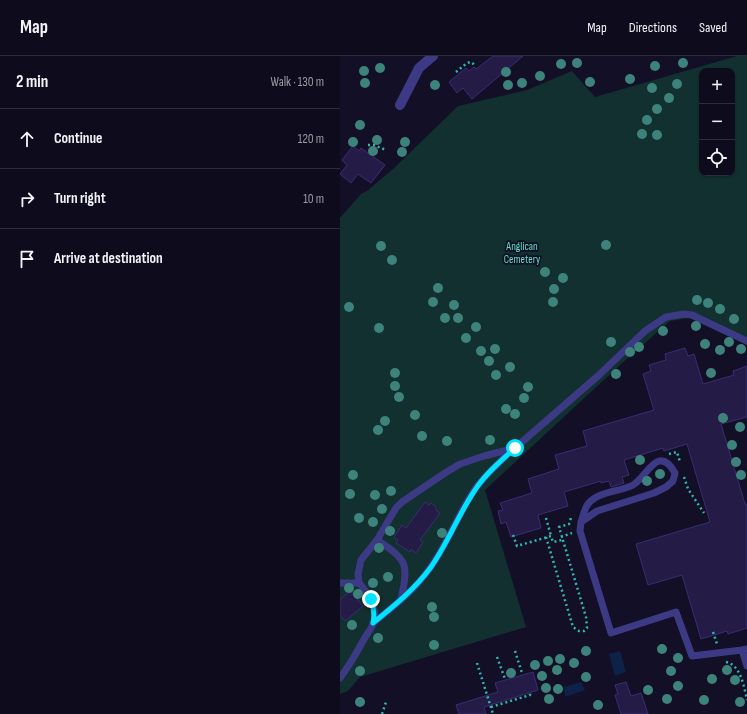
<!DOCTYPE html>
<meta charset="utf-8">
<style>
:root{--surface:#0e0b1c;--page:#1c1929;--text:#f1f3f6;--muted:#9b9ba3;--line:#2e2b3b}
body{margin:0;font-family:"Sofia Sans Condensed",sans-serif;background:var(--page);color:var(--text)}
.controls{position:absolute;right:12px;top:12px;display:grid;overflow:hidden;border-radius:8px;box-shadow:0 1px 3px #0004}
.controls button{width:36px;height:36px;display:grid;place-items:center;padding:0;border:0;border-bottom:1px solid var(--line);background:var(--surface);color:var(--text);font:20px sans-serif}
.stop{position:absolute;width:12px;height:12px;margin:-9px;border:3px solid #00e5ff;border-radius:50%;background:#fff}
.stop.end{background:#00e5ff;border-color:#fff;box-shadow:0 1px 4px #0008}
.list{margin:0;padding:0;list-style:none}
h2{display:flex;justify-content:space-between;align-items:center;height:52px;margin:0;padding:0 16px;font-size:17px}
h2 small{font-size:13px;font-weight:400;color:var(--muted)}
.list li{display:grid;grid-template-columns:26px 1fr auto;gap:12px;align-items:center;box-sizing:border-box;height:60px;padding:0 16px;border-top:1px solid var(--line)}
.list b{display:block;font-size:15px;white-space:nowrap}
.list em{font-size:13px;font-style:normal;color:var(--muted)}
.icon{flex:none;width:22px;height:22px;fill:none;stroke:currentColor;stroke-width:2;stroke-linecap:round;stroke-linejoin:round}
.map{position:relative;flex:none;width:407px;height:658px;overflow:hidden}
header{display:flex;align-items:center;gap:24px;box-sizing:border-box;height:56px;padding:0 20px;background:var(--surface);border-bottom:1px solid var(--line)}
header strong{font-size:19px}
nav{display:flex;gap:22px;margin-inline-start:auto;font-size:14px}
main{display:flex}
aside{flex:1;background:var(--surface)}
.map>svg:first-child{display:block}
.green{fill:#12302f;fill-rule:evenodd}
.water{fill:#0c2248}
.building{fill:#241b47;stroke:#3b2d73}
.lines{fill:none;stroke-linecap:round;stroke-linejoin:round}
.path{stroke:#2fb8b0;stroke-width:2.5;stroke-dasharray:2 3;stroke-linecap:butt}
.lane{stroke:#3d3a85;stroke-width:7}
.street{stroke:#3d3a85;stroke-width:10}
.tree{fill:#3d827b}
.route{stroke:#00e5ff;stroke-width:5}
.labels{text-anchor:middle;stroke-width:3.5;stroke-linejoin:round;paint-order:stroke}
.park-label{font-size:11px;fill:#5fe0c0;stroke:#130f26}
</style>
<header>
<strong>Map</strong>
<nav><a>Map</a><a>Directions</a><a>Saved</a></nav>
</header>
<main>
<aside>
<h2>2 min<small>Walk · 130 m</small></h2>
<ul class="list">
<li><svg class="icon" aria-label="ahead" viewBox="0 0 24 24"><path d="M12 20V5M6 11l6-6 6 6"/></svg><div><b>Continue</b></div><em>120 m</em></li>
<li><svg class="icon" aria-label="right" viewBox="0 0 24 24"><path d="M7 20v-9h11M14 6l5 5-5 5"/></svg><div><b>Turn right</b></div><em>10 m</em></li>
<li><svg class="icon" aria-label="arrive" viewBox="0 0 24 24"><path d="M6 21V4h12l-3 4 3 4H6"/></svg><div><b>Arrive at destination</b></div></li>
</ul>
</aside>
<div class="map">
<svg width="407" height="658" viewBox="0 0 407 658">
<rect width="100%" height="100%" fill="#130f26"/>
<path class="green" d="M 397,0 L 407,0 L 407,289 L 349,262 L 330,265 L 280,309 L 145,434 L 186,571 L 20,621 L 8,635 L 0,638 L 0,162 L 21,138 L 27,135 L 53,113 L 118,50 L 187,34 L 232,15 L 255,41 ZM 362,15 L 392,15 L 392,117 L 362,117 Z"/>
<path class="water" d="M 280,595 L 286,616 L 275,620 L 269,598 Z
M 241,626 L 245,634 L 228,640 L 225,640 L 224,631 Z"/>
<path class="building" d="M 153,0 L 183,0 L 132,43 L 123,32 L 117,37 L 109,26 L 126,12 L 129,15 L 134,11 L 136,13 Z
M 13,90 L 19,95 L 21,92 L 45,109 L 31,127 L 18,118 L 11,127 L 0,118 L 7,109 L 2,104 Z
M 345,292 L 348,300 L 354,298 L 363,328 L 394,319 L 393,315 L 407,310 L 407,361 L 381,368 L 405,448 L 407,448 L 407,572 L 388,578 L 387,575 L 361,583 L 342,519 L 308,529 L 296,488 L 370,466 L 347,388 L 324,395 L 323,392 L 284,404 L 289,419 L 282,421 L 284,427 L 271,431 L 269,425 L 261,427 L 261,425 L 224,436 L 228,450 L 198,459 L 201,472 L 171,481 L 166,466 L 161,468 L 158,455 L 163,454 L 160,447 L 192,437 L 188,423 L 219,413 L 215,399 L 247,390 L 243,375 L 314,354 L 303,318 L 311,315 L 309,309 L 326,304 L 325,298 Z
M 85,446 L 89,449 L 91,447 L 96,451 L 96,454 L 100,457 L 80,484 L 83,486 L 76,497 L 71,493 L 70,496 L 56,487 L 58,484 L 54,481 L 62,469 L 66,472 Z
M 10,535 L 23,550 L 5,565 L 0,559 L 0,544 Z
M 193,616 L 198,634 L 144,651 L 146,658 L 119,658 L 116,649 L 158,636 L 155,627 Z
M 286,626 L 291,640 L 301,637 L 308,658 L 281,658 L 275,639 L 278,638 L 275,629 Z"/>
<g class="lines">
<path class="path" d="M 116,16 L 127,7 L 131,6 L 136,10
M 28,89 L 34,89 L 46,94
M 329,398 L 337,396 L 340,406
M 344,421 L 348,433 L 364,457
M 206,462 L 211,480
M 173,479 L 177,490 L 211,480 L 213,486 L 222,484
M 206,481 L 233,571 L 239,575 L 244,575 L 247,572 L 246,561 L 219,471 L 229,468 L 231,462
M 221,481 L 232,477
M 373,576 L 377,588
M 175,595 L 182,617
M 157,601 L 165,623
M 386,606 C 401,609 404,631 407,644
M 137,607 L 153,658
M 151,651 L 190,639 L 190,637
M 42,658 L 46,646"/>
<path class="lane" d="M 241,466 C 243,461 244,453 248,448 C 258,435 280,436 293,429 C 307,421 318,387 335,417 L 333,425 L 326,431 L 314,437 L 257,455 L 241,466 L 240,475 L 271,577 L 336,556 L 352,600 L 402,594
M 37,484 C 69,505 68,508 61,544
M 0,527 L 19,527 C 28,537 38,551 34,566 C 32,572 26,579 23,585 C 16,598 9,610 0,622
M 19,527 L 18,518 L 21,504 L 37,484 L 56,452 L 62,446 L 105,417 L 120,408 L 144,400 L 175,392 L 259,319 L 305,275 L 326,261 L 344,258 L 352,259 L 407,285
M 33,567 C 54,550 75,534 90,512 C 108,487 118,458 135,433 C 146,418 160,406 173,393
M 407,593 L 402,594 L 407,610"/>
<path class="street" d="M 60,49 L 79,12 L 93,0"/>
</g>
<g class="tree">
<circle cx="237" cy="7" r="5"/>
<circle cx="343" cy="7" r="5"/>
<circle cx="221" cy="8" r="5"/>
<circle cx="315" cy="10" r="5"/>
<circle cx="40" cy="12" r="5"/>
<circle cx="24" cy="15" r="5"/>
<circle cx="166" cy="16" r="5"/>
<circle cx="200" cy="20" r="5"/>
<circle cx="290" cy="23" r="5"/>
<circle cx="250" cy="26" r="5"/>
<circle cx="25" cy="27" r="5"/>
<circle cx="182" cy="27" r="5"/>
<circle cx="337" cy="28" r="5"/>
<circle cx="95" cy="29" r="5"/>
<circle cx="168" cy="29" r="5"/>
<circle cx="312" cy="32" r="5"/>
<circle cx="329" cy="42" r="5"/>
<circle cx="317" cy="53" r="5"/>
<circle cx="307" cy="64" r="5"/>
<circle cx="20" cy="69" r="5"/>
<circle cx="302" cy="78" r="5"/>
<circle cx="317" cy="79" r="5"/>
<circle cx="37" cy="84" r="5"/>
<circle cx="13" cy="86" r="5"/>
<circle cx="65" cy="86" r="5"/>
<circle cx="33" cy="95" r="5"/>
<circle cx="62" cy="96" r="5"/>
<circle cx="266" cy="189" r="5"/>
<circle cx="41" cy="190" r="5"/>
<circle cx="52" cy="204" r="5"/>
<circle cx="205" cy="216" r="5"/>
<circle cx="223" cy="222" r="5"/>
<circle cx="98" cy="232" r="5"/>
<circle cx="214" cy="233" r="5"/>
<circle cx="357" cy="244" r="5"/>
<circle cx="93" cy="246" r="5"/>
<circle cx="213" cy="246" r="5"/>
<circle cx="368" cy="247" r="5"/>
<circle cx="114" cy="249" r="5"/>
<circle cx="9" cy="251" r="5"/>
<circle cx="380" cy="253" r="5"/>
<circle cx="105" cy="262" r="5"/>
<circle cx="118" cy="262" r="5"/>
<circle cx="394" cy="263" r="5"/>
<circle cx="356" cy="270" r="5"/>
<circle cx="136" cy="271" r="5"/>
<circle cx="39" cy="272" r="5"/>
<circle cx="323" cy="275" r="5"/>
<circle cx="126" cy="282" r="5"/>
<circle cx="271" cy="286" r="5"/>
<circle cx="389" cy="286" r="5"/>
<circle cx="365" cy="288" r="5"/>
<circle cx="299" cy="291" r="5"/>
<circle cx="155" cy="293" r="5"/>
<circle cx="401" cy="293" r="5"/>
<circle cx="380" cy="294" r="5"/>
<circle cx="141" cy="295" r="5"/>
<circle cx="290" cy="296" r="5"/>
<circle cx="149" cy="305" r="5"/>
<circle cx="170" cy="311" r="5"/>
<circle cx="55" cy="317" r="5"/>
<circle cx="371" cy="317" r="5"/>
<circle cx="276" cy="318" r="5"/>
<circle cx="156" cy="319" r="5"/>
<circle cx="55" cy="330" r="5"/>
<circle cx="188" cy="331" r="5"/>
<circle cx="59" cy="341" r="5"/>
<circle cx="184" cy="342" r="5"/>
<circle cx="166" cy="353" r="5"/>
<circle cx="175" cy="358" r="5"/>
<circle cx="75" cy="359" r="5"/>
<circle cx="383" cy="362" r="5"/>
<circle cx="45" cy="365" r="5"/>
<circle cx="400" cy="371" r="5"/>
<circle cx="38" cy="374" r="5"/>
<circle cx="82" cy="380" r="5"/>
<circle cx="150" cy="384" r="5"/>
<circle cx="107" cy="385" r="5"/>
<circle cx="392" cy="389" r="5"/>
<circle cx="300" cy="404" r="5"/>
<circle cx="396" cy="406" r="5"/>
<circle cx="320" cy="418" r="5"/>
<circle cx="13" cy="419" r="5"/>
<circle cx="401" cy="419" r="5"/>
<circle cx="307" cy="425" r="5"/>
<circle cx="51" cy="435" r="5"/>
<circle cx="10" cy="438" r="5"/>
<circle cx="35" cy="439" r="5"/>
<circle cx="42" cy="453" r="5"/>
<circle cx="19" cy="462" r="5"/>
<circle cx="33" cy="466" r="5"/>
<circle cx="50" cy="475" r="5"/>
<circle cx="102" cy="477" r="5"/>
<circle cx="39" cy="492" r="5"/>
<circle cx="48" cy="521" r="5"/>
<circle cx="33" cy="527" r="5"/>
<circle cx="9" cy="532" r="5"/>
<circle cx="18" cy="538" r="5"/>
<circle cx="92" cy="551" r="5"/>
<circle cx="94" cy="561" r="5"/>
<circle cx="12" cy="569" r="5"/>
<circle cx="38" cy="582" r="5"/>
<circle cx="94" cy="589" r="5"/>
<circle cx="322" cy="593" r="5"/>
<circle cx="246" cy="595" r="5"/>
<circle cx="338" cy="602" r="5"/>
<circle cx="220" cy="603" r="5"/>
<circle cx="208" cy="605" r="5"/>
<circle cx="234" cy="607" r="5"/>
<circle cx="195" cy="609" r="5"/>
<circle cx="217" cy="614" r="5"/>
<circle cx="387" cy="614" r="5"/>
<circle cx="20" cy="615" r="5"/>
<circle cx="331" cy="615" r="5"/>
<circle cx="171" cy="617" r="5"/>
<circle cx="202" cy="620" r="5"/>
<circle cx="246" cy="621" r="5"/>
<circle cx="372" cy="623" r="5"/>
<circle cx="395" cy="624" r="5"/>
<circle cx="338" cy="630" r="5"/>
<circle cx="206" cy="632" r="5"/>
<circle cx="218" cy="633" r="5"/>
<circle cx="308" cy="634" r="5"/>
<circle cx="209" cy="643" r="5"/>
<circle cx="327" cy="643" r="5"/>
<circle cx="364" cy="644" r="5"/>
<circle cx="20" cy="646" r="5"/>
<circle cx="400" cy="646" r="5"/>
<circle cx="258" cy="649" r="5"/>
</g>
<g class="lines">
<path class="route" d="M 31,543 C 34,552 35,558 33,567 C 54,550 75,533 91,511 C 108,487 118,459 135,434 C 145,418 161,405 175,392"/>
</g>
<g class="labels">
<g class="park-label">
<text x="182" y="194">Anglican<tspan x="182" dy="13">Cemetery</tspan></text>
</g>
</g>
</svg>
<div class="controls">
<button>+</button>
<button>−</button>
<button><svg class="icon" aria-label="locate" viewBox="0 0 24 24"><circle cx="12" cy="12" r="6"/><path d="M12 2v4M12 18v4M2 12h4M18 12h4"/></svg></button>
</div>
<div class="stop" style="left:175px;top:392px"></div>
<div class="stop end" style="left:31px;top:543px"></div>
</div>
</main>
